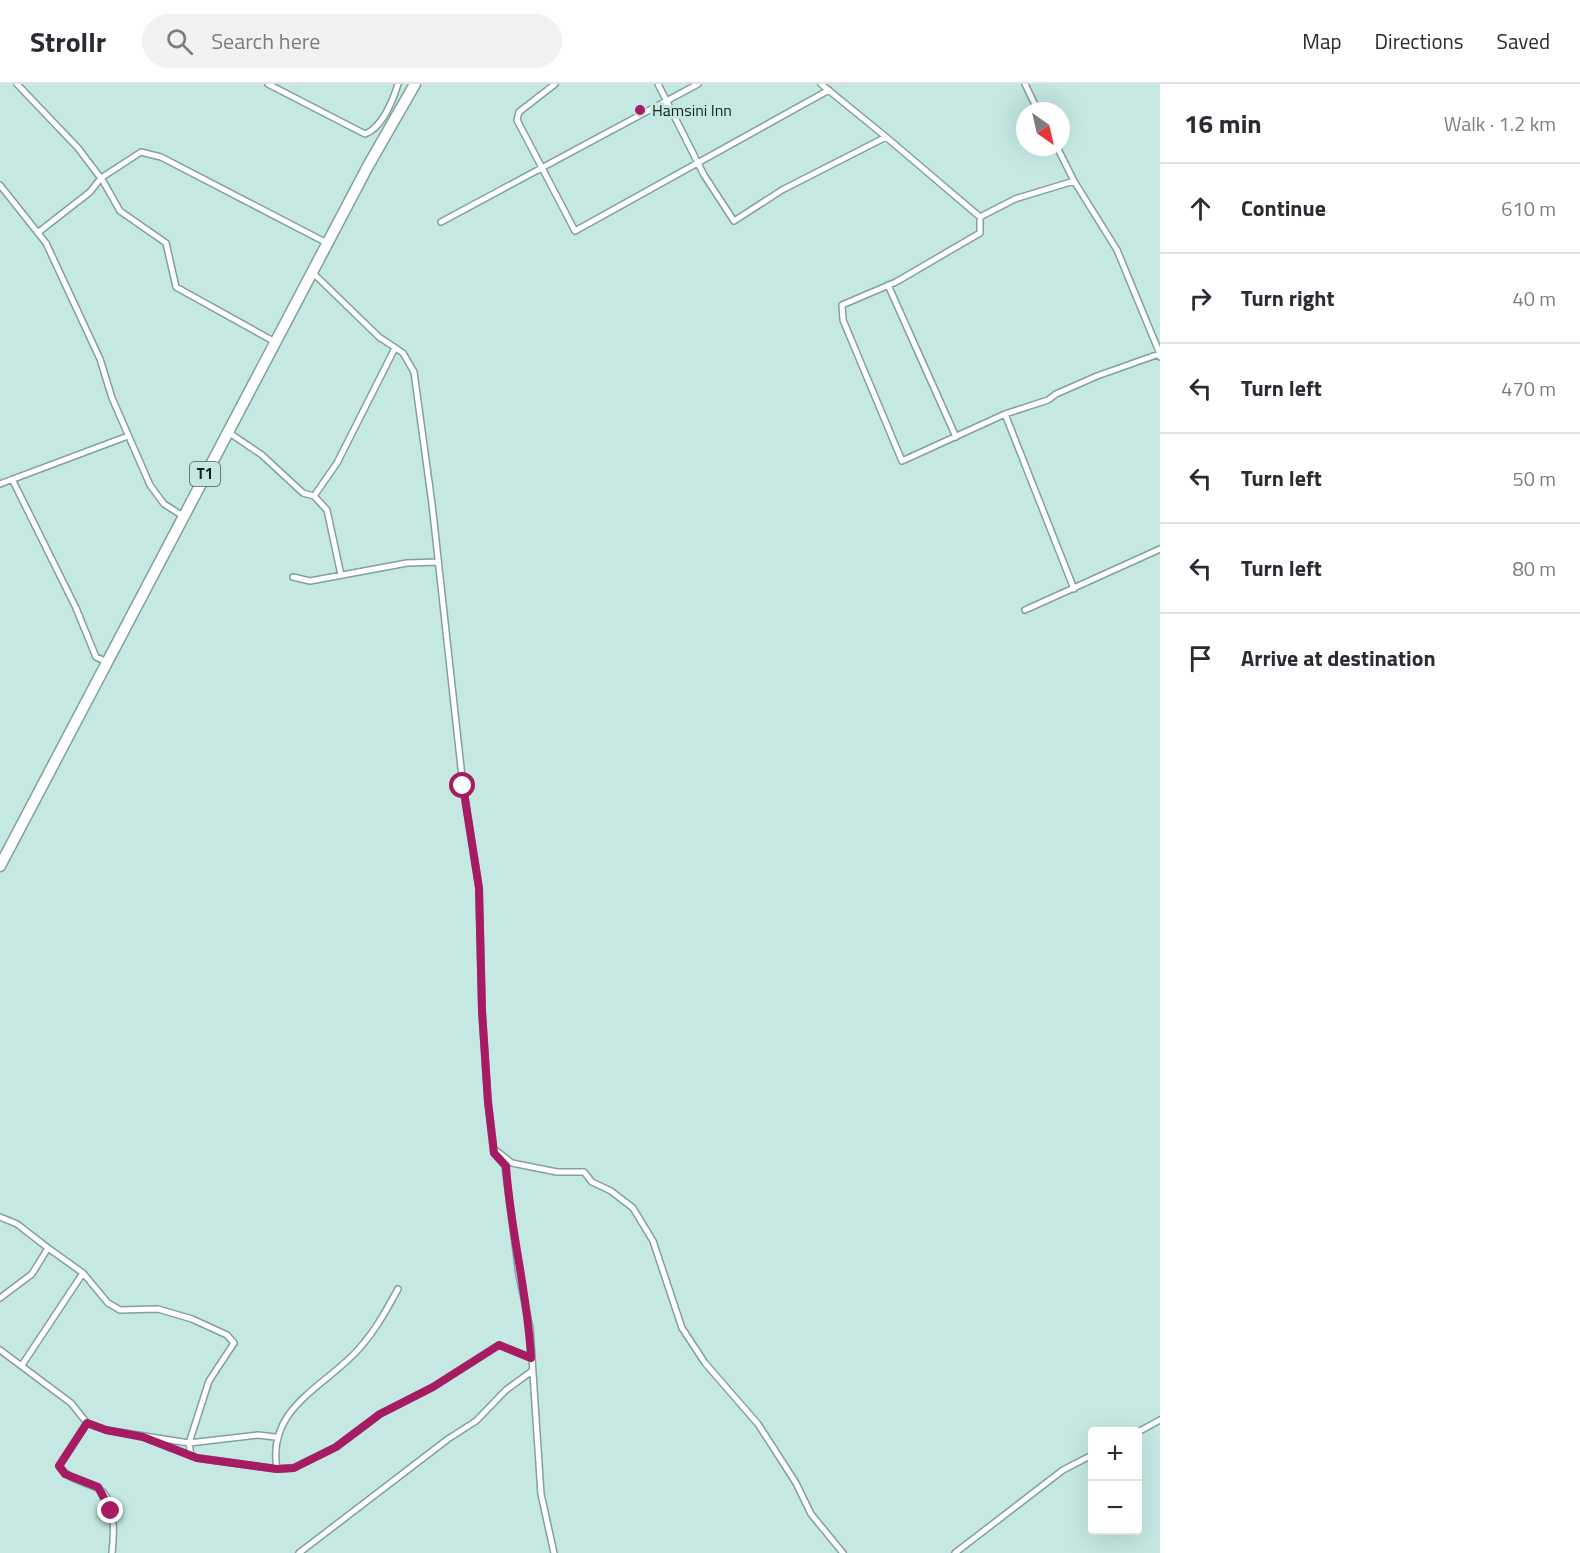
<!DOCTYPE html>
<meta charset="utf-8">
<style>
:root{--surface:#fff;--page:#f2f2f3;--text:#2b2b33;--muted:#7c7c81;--line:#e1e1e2}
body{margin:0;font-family:"Titillium Web",sans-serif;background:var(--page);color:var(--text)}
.controls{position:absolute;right:18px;bottom:18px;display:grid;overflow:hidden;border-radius:6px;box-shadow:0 6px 24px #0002}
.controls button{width:54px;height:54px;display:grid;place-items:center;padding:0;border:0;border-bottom:2px solid var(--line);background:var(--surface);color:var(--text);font:30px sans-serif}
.compass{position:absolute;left:1016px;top:18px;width:54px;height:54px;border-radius:50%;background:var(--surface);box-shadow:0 6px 24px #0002;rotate:146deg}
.stop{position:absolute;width:18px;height:18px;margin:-14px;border:4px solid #a61b61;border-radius:50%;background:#fff}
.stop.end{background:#a61b61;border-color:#fff;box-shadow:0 2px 6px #0008}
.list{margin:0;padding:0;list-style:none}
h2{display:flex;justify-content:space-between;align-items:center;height:78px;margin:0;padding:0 24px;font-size:26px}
h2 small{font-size:20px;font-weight:400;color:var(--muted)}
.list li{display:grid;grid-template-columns:39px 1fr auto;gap:18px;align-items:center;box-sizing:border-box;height:90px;padding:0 24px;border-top:2px solid var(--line)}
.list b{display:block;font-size:22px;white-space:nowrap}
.list em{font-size:20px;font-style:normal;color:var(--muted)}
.icon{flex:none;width:33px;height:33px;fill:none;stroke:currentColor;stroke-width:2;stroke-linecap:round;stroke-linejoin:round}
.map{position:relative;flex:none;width:1160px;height:1469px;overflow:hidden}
header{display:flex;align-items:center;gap:36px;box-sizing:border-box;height:84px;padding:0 30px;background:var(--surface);border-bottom:2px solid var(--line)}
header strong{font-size:28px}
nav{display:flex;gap:33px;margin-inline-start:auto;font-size:21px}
.search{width:420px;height:54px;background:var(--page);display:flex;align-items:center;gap:15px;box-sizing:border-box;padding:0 21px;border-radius:33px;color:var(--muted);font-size:22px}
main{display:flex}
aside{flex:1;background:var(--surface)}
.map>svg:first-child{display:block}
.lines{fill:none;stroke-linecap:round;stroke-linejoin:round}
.street-casing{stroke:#80a19d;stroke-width:8}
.highway-casing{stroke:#80a19d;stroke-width:13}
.street{stroke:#fff;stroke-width:5}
.highway{stroke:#fff;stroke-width:10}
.route{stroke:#a61b61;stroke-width:8}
.poi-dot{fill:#a61b61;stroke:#c5e8e3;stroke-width:2}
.labels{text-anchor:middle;stroke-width:6;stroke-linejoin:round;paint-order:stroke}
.shield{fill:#c5e8e3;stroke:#495d5a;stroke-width:1.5}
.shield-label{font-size:15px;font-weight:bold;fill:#14211f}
.poi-label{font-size:16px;fill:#14211f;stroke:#c5e8e3;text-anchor:start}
</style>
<header>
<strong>Strollr</strong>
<div class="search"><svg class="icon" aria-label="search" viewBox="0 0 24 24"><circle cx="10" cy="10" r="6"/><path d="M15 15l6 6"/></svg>Search here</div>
<nav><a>Map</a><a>Directions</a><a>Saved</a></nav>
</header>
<main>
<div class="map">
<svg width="1160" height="1469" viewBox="0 0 1160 1469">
<rect width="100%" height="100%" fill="#c5e8e3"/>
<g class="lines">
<defs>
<path id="street" d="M 17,0 L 78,64 L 103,97 L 120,127 L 166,159 L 176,203 L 275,258
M 268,0 L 365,50 C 382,44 393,16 398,0
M 555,0 L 519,28 L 517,36 L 575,147 L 829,6
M 658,0 L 704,91 L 734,137 L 782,106 L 886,53 L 980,133 L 1015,115 L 1074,97 L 1117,166 L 1160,270
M 821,0 L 886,53
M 1025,0 L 1038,27
M 1057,63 L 1074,97
M 0,101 L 46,159 L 100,275 L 112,314 L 150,401 L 164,420 L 183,432
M 980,133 L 980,149 L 896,198 L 842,221 L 843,236 L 902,377 L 1005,330 L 1048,316 L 1056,310 L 1097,292 L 1159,270 L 1160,273
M 441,138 L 698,0
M 40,147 L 90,108 L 101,94 L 141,68 L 161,73 L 327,159
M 312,188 L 379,253 L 403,269 L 414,288 L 432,420 L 463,702 L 479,804 L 482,927 L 488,1018 L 494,1069 L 505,1082 L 519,1191 L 530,1244 L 541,1410 L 554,1469
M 888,201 L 956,353
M 1005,330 L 1074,505
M 228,348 L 262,371 L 303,409 L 314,412 L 327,426 L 341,491
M 12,395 L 76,524 L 96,573 L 107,578
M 0,400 L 128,352
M 314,412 L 337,379 L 395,264
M 293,493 L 310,497 L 407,479 L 438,478
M 1025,526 L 1160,465
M 494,1065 L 512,1079 L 557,1088 L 584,1088 L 592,1098 L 611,1107 L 633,1124 L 653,1157 L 682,1244 L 705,1279 L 758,1340 L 796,1399 L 811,1430 L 843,1469
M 0,1133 L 17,1140 L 48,1164 L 32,1190 L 0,1214
M 48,1164 L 83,1189 L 108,1219 L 120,1226 L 158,1225 L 192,1235 L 227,1251 L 234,1259 L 209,1297 L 189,1359 L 191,1372
M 0,1266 L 71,1319 L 87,1339 L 106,1346 L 189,1359 L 258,1351 L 275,1353
M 22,1281 L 83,1189
M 87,1339 L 59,1382 C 68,1395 81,1397 95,1403 C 117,1411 114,1451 112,1469
M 1138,1348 L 1160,1336
M 143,1353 L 197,1374 L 277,1385 L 293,1384 L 336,1363 L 380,1330 L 433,1303 L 499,1261 L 531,1274
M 277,1385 C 267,1328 316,1307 351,1273 C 371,1254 385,1229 398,1205
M 299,1469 L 448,1355 L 476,1337 L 506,1306 L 532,1287
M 955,1469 L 1063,1386 L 1092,1371"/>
<path id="highway" d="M 0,782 L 368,82 L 415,0"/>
</defs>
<use href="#street" class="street-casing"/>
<use href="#highway" class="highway-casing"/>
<use href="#street" class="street"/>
<use href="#highway" class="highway"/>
</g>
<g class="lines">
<path class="route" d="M 111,1427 L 98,1403 L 65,1390 L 59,1382 L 87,1339 L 106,1346 L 143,1353 L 197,1374 L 277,1385 L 294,1384 L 336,1363 L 380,1330 L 433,1303 L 499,1261 L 531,1274 C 528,1210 510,1146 506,1082 L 494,1069 L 488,1018 L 482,927 L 479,804 L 463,702"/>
</g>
<circle class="poi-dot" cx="640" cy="26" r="6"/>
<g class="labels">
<rect class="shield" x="190" y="378" width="30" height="24" rx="4.5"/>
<g class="shield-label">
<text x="205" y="395">T1</text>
</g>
<g class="poi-label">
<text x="652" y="32">Hamsini Inn</text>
</g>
</g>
</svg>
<div class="controls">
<button>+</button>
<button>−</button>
</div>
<svg class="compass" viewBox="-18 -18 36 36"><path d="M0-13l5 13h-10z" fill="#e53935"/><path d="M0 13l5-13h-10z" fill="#7c7c81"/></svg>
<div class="stop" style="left:463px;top:702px"></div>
<div class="stop end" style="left:111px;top:1427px"></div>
</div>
<aside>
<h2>16 min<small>Walk · 1.2 km</small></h2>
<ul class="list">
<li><svg class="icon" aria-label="ahead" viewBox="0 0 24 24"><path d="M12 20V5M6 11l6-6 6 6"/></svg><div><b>Continue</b></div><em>610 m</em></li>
<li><svg class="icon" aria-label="right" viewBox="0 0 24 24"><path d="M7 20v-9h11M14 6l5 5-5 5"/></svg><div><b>Turn right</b></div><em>40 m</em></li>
<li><svg class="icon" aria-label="left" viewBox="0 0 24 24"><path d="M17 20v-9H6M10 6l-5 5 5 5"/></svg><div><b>Turn left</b></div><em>470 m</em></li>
<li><svg class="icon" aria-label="left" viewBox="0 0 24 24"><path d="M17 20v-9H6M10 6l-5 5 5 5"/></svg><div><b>Turn left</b></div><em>50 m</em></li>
<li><svg class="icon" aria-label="left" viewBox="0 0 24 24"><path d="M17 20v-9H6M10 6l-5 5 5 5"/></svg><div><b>Turn left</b></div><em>80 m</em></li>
<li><svg class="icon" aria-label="arrive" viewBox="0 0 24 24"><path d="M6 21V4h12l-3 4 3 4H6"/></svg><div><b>Arrive at destination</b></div></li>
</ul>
</aside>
</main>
